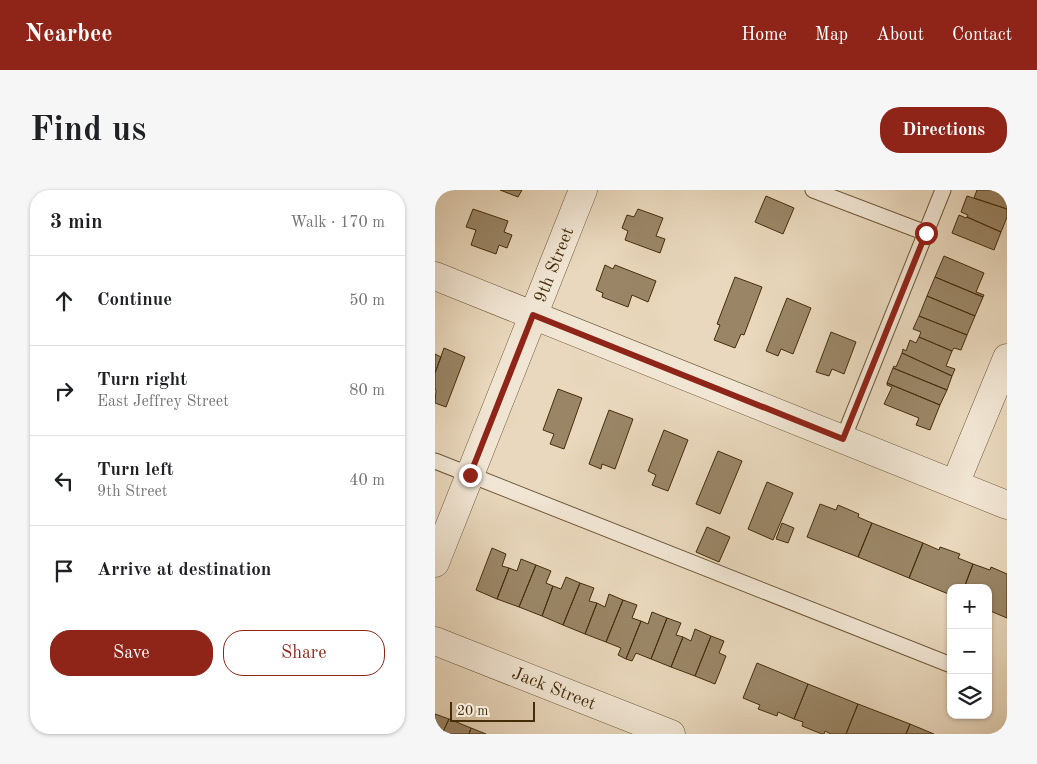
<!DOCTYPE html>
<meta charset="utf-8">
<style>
:root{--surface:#fff;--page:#f6f6f6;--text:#202124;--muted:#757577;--line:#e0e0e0;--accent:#8f2418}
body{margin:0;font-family:"Old Standard TT",serif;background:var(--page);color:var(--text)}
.controls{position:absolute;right:15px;bottom:15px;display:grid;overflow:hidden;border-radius:10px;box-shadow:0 1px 4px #0004}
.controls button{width:45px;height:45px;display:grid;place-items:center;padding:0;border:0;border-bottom:1px solid var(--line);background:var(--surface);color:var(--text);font:25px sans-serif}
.scale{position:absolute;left:15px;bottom:12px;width:85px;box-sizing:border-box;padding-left:5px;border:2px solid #452d0a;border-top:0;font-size:14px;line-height:18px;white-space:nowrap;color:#452d0a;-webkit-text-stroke:4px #f1e6d4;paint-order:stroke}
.stop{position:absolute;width:15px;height:15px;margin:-11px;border:4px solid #8f2418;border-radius:50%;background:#fff}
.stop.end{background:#8f2418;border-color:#fff;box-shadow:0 1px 5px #0008}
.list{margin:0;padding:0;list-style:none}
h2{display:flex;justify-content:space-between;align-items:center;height:65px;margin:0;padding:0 20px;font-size:21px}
h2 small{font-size:16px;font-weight:400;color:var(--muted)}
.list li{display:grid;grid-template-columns:32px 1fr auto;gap:15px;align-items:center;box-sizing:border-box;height:90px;padding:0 20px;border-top:1px solid var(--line)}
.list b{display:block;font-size:19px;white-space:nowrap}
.list p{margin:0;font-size:16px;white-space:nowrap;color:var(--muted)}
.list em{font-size:16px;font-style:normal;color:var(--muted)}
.actions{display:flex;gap:10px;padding:15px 20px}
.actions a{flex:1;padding:11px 0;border:1px solid var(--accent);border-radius:20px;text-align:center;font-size:18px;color:var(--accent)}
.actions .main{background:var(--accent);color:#fff}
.icon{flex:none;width:28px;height:28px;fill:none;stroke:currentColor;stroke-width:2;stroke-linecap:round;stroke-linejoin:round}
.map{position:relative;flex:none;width:572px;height:544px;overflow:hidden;border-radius:20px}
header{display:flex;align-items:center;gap:30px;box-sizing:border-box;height:70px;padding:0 25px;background:var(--accent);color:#fff}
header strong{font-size:24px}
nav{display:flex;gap:28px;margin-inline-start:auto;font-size:18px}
.intro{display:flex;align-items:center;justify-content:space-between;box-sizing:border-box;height:120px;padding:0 30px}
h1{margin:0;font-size:35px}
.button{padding:12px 22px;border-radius:20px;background:var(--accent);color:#fff;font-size:18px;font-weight:700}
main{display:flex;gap:30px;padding:0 30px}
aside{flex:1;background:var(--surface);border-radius:20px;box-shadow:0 1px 4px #0004}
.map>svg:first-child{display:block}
.building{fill:#9a8667;stroke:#452d0a}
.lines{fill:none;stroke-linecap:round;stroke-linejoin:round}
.lane-casing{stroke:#6e5837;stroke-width:17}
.street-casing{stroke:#6e5837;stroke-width:29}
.lane{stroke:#f1e6d4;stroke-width:15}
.street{stroke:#f1e6d4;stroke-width:28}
.route{stroke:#8f2418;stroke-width:6}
.labels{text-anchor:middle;stroke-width:5;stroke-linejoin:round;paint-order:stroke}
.street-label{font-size:18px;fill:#452d0a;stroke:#f1e6d4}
</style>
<header>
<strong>Nearbee</strong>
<nav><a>Home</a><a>Map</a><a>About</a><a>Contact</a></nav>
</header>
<div class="intro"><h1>Find us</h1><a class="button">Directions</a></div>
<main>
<aside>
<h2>3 min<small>Walk · 170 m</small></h2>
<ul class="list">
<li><svg class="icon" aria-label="ahead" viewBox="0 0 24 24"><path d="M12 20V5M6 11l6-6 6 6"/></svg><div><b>Continue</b></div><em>50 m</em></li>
<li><svg class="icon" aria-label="right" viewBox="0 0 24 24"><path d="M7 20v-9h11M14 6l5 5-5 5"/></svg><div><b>Turn right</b><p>East Jeffrey Street</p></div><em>80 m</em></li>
<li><svg class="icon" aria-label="left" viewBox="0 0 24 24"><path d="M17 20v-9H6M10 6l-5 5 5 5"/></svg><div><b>Turn left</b><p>9th Street</p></div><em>40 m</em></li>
<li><svg class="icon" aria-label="arrive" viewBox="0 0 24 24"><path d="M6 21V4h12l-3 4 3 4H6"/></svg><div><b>Arrive at destination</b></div></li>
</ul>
<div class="actions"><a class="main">Save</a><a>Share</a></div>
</aside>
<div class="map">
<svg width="572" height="544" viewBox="0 0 572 544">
<rect width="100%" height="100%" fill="#e9d8bd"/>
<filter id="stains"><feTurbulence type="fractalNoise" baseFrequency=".004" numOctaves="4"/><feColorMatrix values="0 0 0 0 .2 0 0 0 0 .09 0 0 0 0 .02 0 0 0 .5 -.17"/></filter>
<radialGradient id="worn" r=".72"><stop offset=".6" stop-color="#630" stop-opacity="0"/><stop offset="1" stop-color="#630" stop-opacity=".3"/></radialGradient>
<path class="building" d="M 65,0 L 87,0 L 83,7 Z
M 542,0 L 572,0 L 572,19 L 539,8 Z
M 331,6 L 359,18 L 348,44 L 320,32 Z
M 532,6 L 572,19 L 572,27 L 566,42 L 532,27 L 533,25 L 526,22 Z
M 38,19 L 73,31 L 69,42 L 77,45 L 72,58 L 64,55 L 61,64 L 36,55 L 41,40 L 31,37 Z
M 203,19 L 228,28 L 221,46 L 230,49 L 225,63 L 190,50 L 193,41 L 187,38 L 192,25 L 199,27 Z
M 524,25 L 531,28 L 532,27 L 566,42 L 559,60 L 517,43 Z
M 509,66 L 549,83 L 541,102 L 549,105 L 548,107 L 500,87 Z
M 170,75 L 178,79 L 180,75 L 221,91 L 213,112 L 197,105 L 193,117 L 167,107 L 168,103 L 161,100 Z
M 300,87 L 327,97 L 309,145 L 306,144 L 300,158 L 279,150 L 285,135 L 282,134 Z
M 500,87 L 548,107 L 540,126 L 492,106 Z
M 492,106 L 540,126 L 532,145 L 484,126 Z
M 352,108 L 376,118 L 358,164 L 346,159 L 343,166 L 331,161 Z
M 484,126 L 532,145 L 526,160 L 519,158 L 517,161 L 484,147 L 486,142 L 478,139 Z
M 396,142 L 421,152 L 409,184 L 397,179 L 394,186 L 381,182 Z
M 484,147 L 517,161 L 511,176 L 520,179 L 517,186 L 467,163 L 468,159 L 471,161 L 475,150 L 481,153 Z
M 9,158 L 30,167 L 11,217 L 0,213 L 1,200 L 0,199 L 0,183 Z
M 467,163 L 517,186 L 512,200 L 458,178 L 459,176 L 461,177 Z
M 0,164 L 6,167 L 0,183 Z
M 458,178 L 512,200 L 505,215 L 452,193 Z
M 452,193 L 505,215 L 495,240 L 481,235 L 484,228 L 449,214 L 457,197 L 452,195 Z
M 123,199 L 147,208 L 129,259 L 115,254 L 119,244 L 108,240 Z
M 174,220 L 198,229 L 180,279 L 167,274 L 166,279 L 154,274 Z
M 229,240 L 253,250 L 233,301 L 217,295 L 221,285 L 213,281 Z
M 283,261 L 307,271 L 285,324 L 261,314 Z
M 332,292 L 358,303 L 338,350 L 313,339 Z
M 385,314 L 401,320 L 403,315 L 424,324 L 423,327 L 437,333 L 423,367 L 372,347 Z
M 347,333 L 359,338 L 353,353 L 341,349 Z
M 437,333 L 488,353 L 474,388 L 423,367 Z
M 272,337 L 295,347 L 284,372 L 261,362 Z
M 488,353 L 504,360 L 505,357 L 525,364 L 523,368 L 538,374 L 529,398 L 516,398 L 516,405 L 474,388 Z
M 57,358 L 71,364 L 67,376 L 74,378 L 62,409 L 41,400 Z
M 86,369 L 101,375 L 84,417 L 62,409 L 74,378 L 82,381 Z
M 538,374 L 555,380 L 556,377 L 572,384 L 572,428 L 553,420 L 553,398 L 529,398 Z
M 101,375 L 116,381 L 111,393 L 118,396 L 107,426 L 84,417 Z
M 131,387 L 145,393 L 128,435 L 107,426 L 118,396 L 126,399 Z
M 145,393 L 159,398 L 154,411 L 162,413 L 150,444 L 128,435 Z
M 174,404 L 188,410 L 171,452 L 150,444 L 162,413 L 170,417 Z
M 188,410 L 202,415 L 197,428 L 206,431 L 191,469 L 183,465 L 186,458 L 171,452 Z
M 217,422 L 232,428 L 216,469 L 201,463 L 197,471 L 191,469 L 206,431 L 213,434 Z
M 232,428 L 246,433 L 241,445 L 248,447 L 236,477 L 216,469 Z
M 260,439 L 276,446 L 260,486 L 236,477 L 248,447 L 256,451 Z
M 276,446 L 289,451 L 284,463 L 291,466 L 280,494 L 260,486 Z
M 322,473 L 373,494 L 359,529 L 343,522 L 342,526 L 323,519 L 325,515 L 308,508 Z
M 373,494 L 423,514 L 411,544 L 396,544 L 390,541 L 389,544 L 387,544 L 367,536 L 368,532 L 359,529 Z
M 423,514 L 475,534 L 471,544 L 411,544 Z
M 0,524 L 14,529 L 7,544 L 0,544 Z
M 14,529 L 36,538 L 34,544 L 7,544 Z
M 475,534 L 499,544 L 471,544 Z
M 36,538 L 51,544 L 34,544 Z"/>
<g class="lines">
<defs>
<path id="lane" d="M 378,0 L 491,43
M 408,249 L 508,0
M 0,271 L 516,475"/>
<g id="street">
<path d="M 0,86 L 572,315"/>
<path d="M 520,294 L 572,168"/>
<path id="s1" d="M 0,373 L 148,0"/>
<path id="s2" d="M 0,451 L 236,544"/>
</g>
</defs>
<use href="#lane" class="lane-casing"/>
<use href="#street" class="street-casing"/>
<use href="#lane" class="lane"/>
<use href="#street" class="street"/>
</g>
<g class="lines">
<path class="route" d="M 35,285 L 98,125 L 408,249 L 491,43"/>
</g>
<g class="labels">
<g class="street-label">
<text dy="6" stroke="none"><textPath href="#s1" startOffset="321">9th Street</textPath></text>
<text dy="6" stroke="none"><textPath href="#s2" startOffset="128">Jack Street</textPath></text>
</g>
</g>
<rect width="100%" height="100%" filter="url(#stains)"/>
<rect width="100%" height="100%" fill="url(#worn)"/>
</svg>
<div class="controls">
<button>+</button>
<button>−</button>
<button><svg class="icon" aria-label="layers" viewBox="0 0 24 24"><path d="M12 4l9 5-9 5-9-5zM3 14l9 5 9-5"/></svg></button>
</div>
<div class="scale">20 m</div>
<div class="stop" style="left:491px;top:43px"></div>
<div class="stop end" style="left:35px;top:285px"></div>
</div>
</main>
